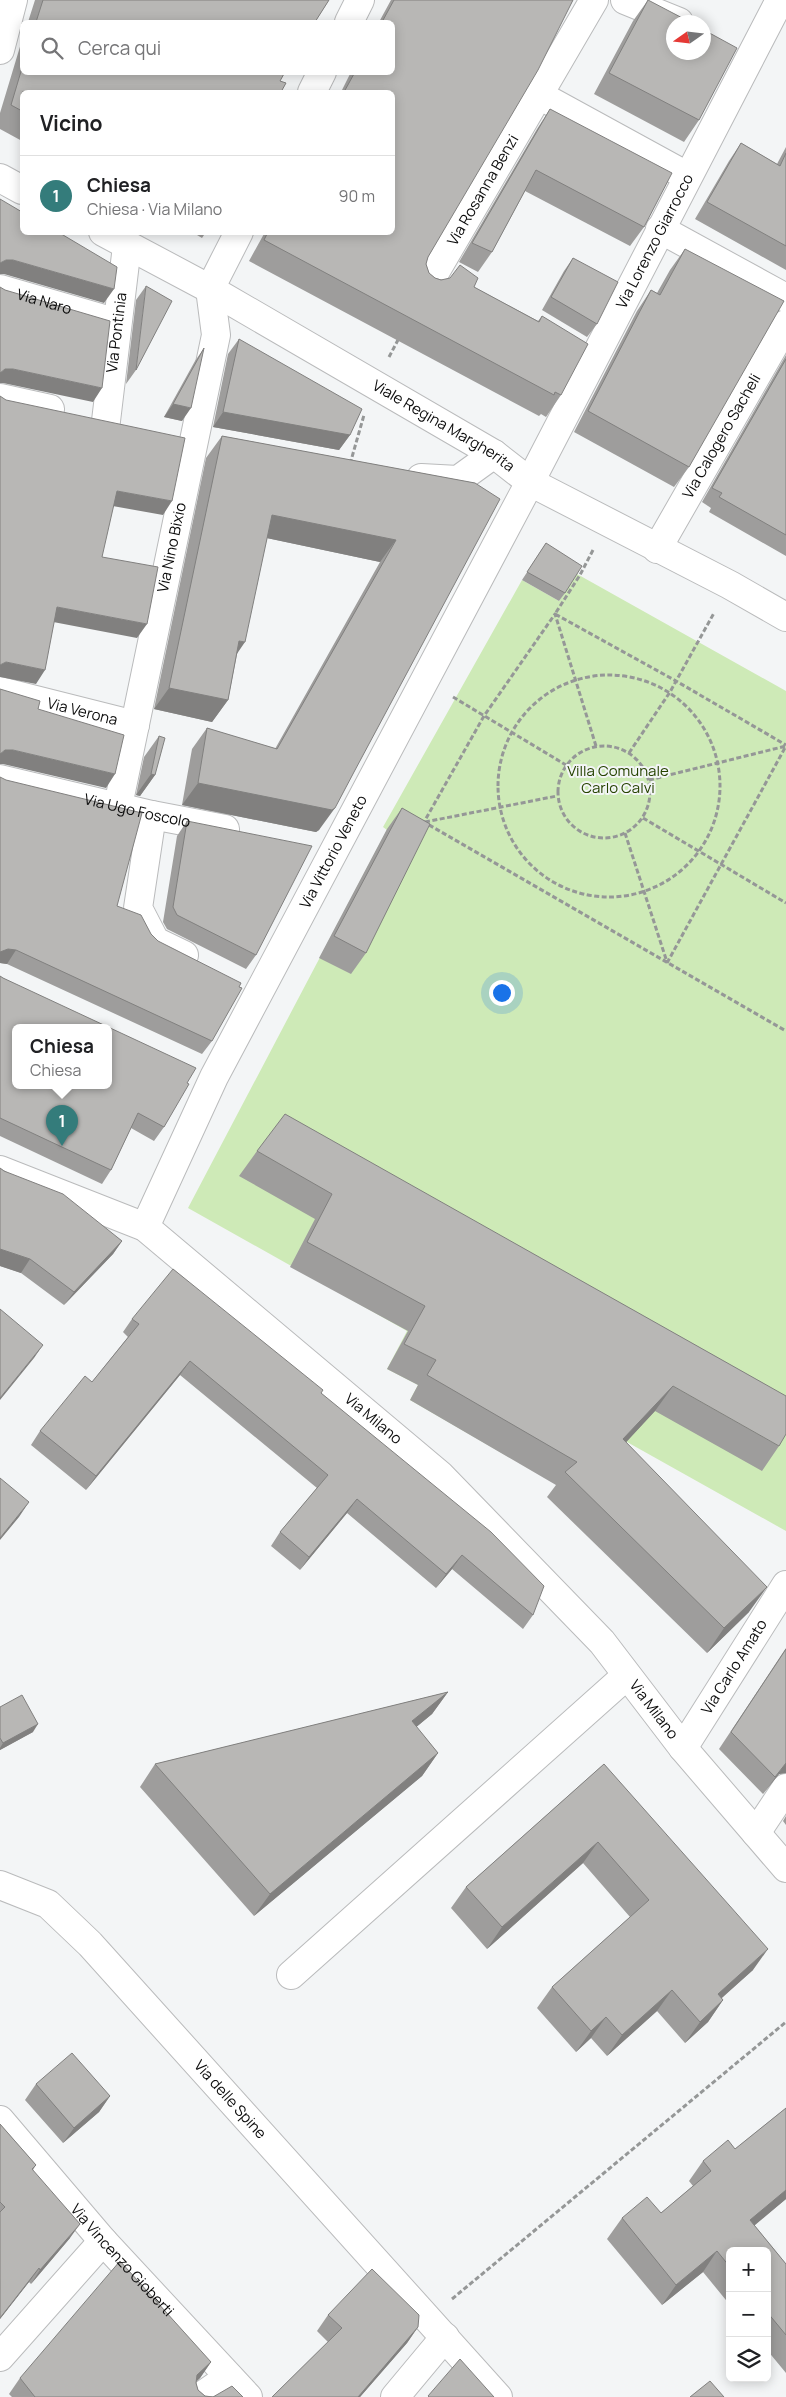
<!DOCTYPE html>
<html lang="it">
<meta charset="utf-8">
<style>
:root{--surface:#fff;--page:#f2f2f2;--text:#202124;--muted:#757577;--line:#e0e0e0;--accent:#347c7b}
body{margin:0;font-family:Manrope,sans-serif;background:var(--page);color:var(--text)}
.controls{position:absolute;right:15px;bottom:15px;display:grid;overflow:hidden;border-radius:8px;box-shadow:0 2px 12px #0003}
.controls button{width:45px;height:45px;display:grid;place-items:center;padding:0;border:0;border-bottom:1px solid var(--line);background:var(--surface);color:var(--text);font:25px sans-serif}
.compass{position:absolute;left:666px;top:15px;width:45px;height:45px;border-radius:50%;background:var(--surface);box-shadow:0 2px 12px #0003;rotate:256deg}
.you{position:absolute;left:501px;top:992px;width:18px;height:18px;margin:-12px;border:4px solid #fff;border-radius:50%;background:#1a73e8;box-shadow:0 0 0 8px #1a73e833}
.badge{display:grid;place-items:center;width:32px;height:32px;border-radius:50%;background:var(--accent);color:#fff;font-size:16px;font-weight:700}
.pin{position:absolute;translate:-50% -41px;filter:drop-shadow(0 1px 2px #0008)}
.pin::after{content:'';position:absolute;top:26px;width:18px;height:15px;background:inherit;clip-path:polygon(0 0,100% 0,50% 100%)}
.popup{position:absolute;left:12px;top:1024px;width:100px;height:65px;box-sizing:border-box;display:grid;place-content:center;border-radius:8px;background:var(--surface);filter:drop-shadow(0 1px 4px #0005);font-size:16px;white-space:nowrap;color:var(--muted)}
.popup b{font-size:19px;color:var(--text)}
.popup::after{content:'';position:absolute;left:50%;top:100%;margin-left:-10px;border:10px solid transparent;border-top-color:var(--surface)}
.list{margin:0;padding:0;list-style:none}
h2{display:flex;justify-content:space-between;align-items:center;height:65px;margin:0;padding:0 20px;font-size:21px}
h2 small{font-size:16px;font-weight:400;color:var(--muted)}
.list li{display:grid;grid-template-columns:32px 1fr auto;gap:15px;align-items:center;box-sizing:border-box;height:80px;padding:0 20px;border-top:1px solid var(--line)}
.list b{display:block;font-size:19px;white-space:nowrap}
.list p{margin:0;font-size:16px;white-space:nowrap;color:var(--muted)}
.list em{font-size:16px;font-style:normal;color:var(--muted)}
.icon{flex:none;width:28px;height:28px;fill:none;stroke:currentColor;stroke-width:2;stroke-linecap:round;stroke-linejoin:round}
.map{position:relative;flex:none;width:786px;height:2397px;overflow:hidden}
.search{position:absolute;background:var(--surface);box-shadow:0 2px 12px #0003;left:20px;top:20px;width:375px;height:55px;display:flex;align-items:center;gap:12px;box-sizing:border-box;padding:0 18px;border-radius:8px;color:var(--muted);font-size:19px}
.panel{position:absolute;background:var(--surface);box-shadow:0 2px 12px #0003;left:20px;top:90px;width:375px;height:145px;border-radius:8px}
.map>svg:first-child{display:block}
.green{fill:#ceeab7}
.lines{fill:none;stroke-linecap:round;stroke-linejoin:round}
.minor-casing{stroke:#babbbc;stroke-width:30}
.path{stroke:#959797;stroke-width:3;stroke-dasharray:5 2.5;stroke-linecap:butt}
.minor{stroke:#fff;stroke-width:28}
.wall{fill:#9e9d9c}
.shaded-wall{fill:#81807f}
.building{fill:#b8b7b5;stroke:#81807f;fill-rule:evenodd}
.labels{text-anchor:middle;stroke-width:4;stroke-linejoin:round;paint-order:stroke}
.street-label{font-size:15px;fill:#0c0c0c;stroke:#f3f5f6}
.park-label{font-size:15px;fill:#264300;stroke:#f3f5f6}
</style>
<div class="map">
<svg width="786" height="2397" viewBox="0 0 786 2397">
<rect width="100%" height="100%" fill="#f3f5f6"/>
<path class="green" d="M 577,574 L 786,691 L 786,1531 L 627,1442 L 622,1447 L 523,1442 L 514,1460 L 410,1400 L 418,1385 L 387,1369 L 407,1331 L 188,1208 L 387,830 L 383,827 L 522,580 L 559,601 Z"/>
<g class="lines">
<defs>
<g id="minor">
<path d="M 625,0 L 679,22"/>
<path d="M 349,22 L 360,0"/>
<path d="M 0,50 L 13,0"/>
<path d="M 312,92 L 322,72"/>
<path d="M 539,95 L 687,176"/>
<path d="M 0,178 L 22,190"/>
<path d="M 660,229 L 786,298"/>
<path id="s1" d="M 103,232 L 210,289 L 494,454 L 530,482 L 730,585 L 786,617"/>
<path id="s2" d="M 427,286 L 594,0"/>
<path id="s3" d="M 0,289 L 107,320"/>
<path d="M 0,398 L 50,409"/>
<path id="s4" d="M 106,421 L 127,246"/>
<path d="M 421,478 L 458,480 L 494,454"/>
<path id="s5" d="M 657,549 L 786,324"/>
<path id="s6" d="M 0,691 L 135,725"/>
<path id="s7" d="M 0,779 L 152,815 L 225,829"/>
<path id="s8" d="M 118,806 L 216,335 L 210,289 L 239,232"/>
<path d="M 152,815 L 138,908 L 155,941 L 184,955"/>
<path id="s9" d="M 0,1170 L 145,1227 L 440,1475 L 602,1642 L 683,1748 L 786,1868"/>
<path id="s10" d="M 145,1227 L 214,1077 L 530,482 L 780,0"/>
<path id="s11" d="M 683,1748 L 786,1585"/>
<path d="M 756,1833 L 786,1788"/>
<path id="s12" d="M 0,1885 L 48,1904 L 90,1944 L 498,2397"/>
<path d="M 291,1975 L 626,1676"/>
<path id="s13" d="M 0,2120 L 103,2241 L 248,2397"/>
<path d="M 0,2357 L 103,2241"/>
<path d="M 200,2397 L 229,2377"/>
<path d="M 395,2397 L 445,2337"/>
</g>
</defs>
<use href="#minor" class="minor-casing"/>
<path class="path" d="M 389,357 L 399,338
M 350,464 L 364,415
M 593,550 L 580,575 L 555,614 L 676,681 L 786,745
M498 786a111 111 0 1 1 222 0a111 111 0 1 1-222 0Z
M 453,697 L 566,765
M558 792a46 46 0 1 1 92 0a46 46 0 1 1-92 0Z
M 596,746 L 555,614 L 484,716 L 424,822 L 786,1031
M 629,753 L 670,692 L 714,613
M 649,780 L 786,746
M 643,818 L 786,903
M 425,822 L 557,796
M 625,833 L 667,962
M 667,963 L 786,746
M 452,2299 L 786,2022"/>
<use href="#minor" class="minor"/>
</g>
<path class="wall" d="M 35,0 L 329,0 L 315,22 L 28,22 Z
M 391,0 L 573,0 L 428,257 L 426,264 L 429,273 L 435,278 L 474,287 L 538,321 L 542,316 L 561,395 L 546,417 L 541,414 L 539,416 L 249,261 L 265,232 L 392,232 L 392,92 L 341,92 L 351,72 L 392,72 L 392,22 L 379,22 Z
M 648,0 L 699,120 L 684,142 L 594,94 L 633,21 Z
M 22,40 L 22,72 L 280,81 L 22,92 L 22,141 L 0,129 L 0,113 Z
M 550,109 L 644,227 L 630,246 L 525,191 L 492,252 L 478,272 L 459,262 L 537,129 Z
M 741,143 L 777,164 L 786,147 L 786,270 L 695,219 L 729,161 Z
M 192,232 L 206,232 L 202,238 Z
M 685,249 L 689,467 L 674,487 L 574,432 L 637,311 L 651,290 L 657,293 L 670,270 Z
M 573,258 L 597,324 L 587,337 L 542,310 L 564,271 Z
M 146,286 L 136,370 L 126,384 L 136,300 Z
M 239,339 L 350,435 L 339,450 L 213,427 L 228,354 Z
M 204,348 L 182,421 L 164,417 L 195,361 Z
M 786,355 L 786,556 L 709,512 L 711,508 L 702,502 Z
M 222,436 L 475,483 L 319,830 L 316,832 L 182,805 L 192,749 L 207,728 L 275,749 L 380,562 L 267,538 L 237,654 L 228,700 L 212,722 L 154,709 L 206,458 Z
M 546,543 L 565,593 L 559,601 L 522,580 Z
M 159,736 L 155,775 L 140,796 L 136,795 L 144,757 Z
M 0,777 L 117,906 L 151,934 L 212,1041 L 202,1054 L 7,964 L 0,963 Z
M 402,808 L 366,953 L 351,974 L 319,958 L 387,829 Z
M 187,821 L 256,955 L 246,969 L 167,929 L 163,922 L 177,836 Z
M 0,976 L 3,978 L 187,1083 L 164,1127 L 154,1141 L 131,1128 L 111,1170 L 102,1184 L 0,1136 Z
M 257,1151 L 779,1446 L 762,1471 L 655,1411 L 626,1442 L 749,1612 L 707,1653 L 547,1497 L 556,1485 L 410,1400 L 418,1385 L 387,1369 L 408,1331 L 290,1267 L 315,1219 L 239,1176 Z
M 0,1168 L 122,1241 L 113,1254 L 64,1305 L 21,1273 L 0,1266 Z
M 132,1319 L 321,1393 L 533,1615 L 523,1629 L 452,1569 L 436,1588 L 347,1513 L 300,1570 L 271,1546 L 280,1532 L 317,1488 L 180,1375 L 86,1490 L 31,1445 L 40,1431 L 92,1382 L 128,1337 L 123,1332 Z
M 786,1648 L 786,1773 L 779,1774 L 763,1794 L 719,1749 Z
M 448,1692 L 432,1714 L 416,1727 L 438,1753 L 422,1776 L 254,1916 L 140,1787 L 155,1764 Z
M 0,1707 L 33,1732 L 0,1750 Z
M 604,1764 L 753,1970 L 721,1998 L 723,2000 L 708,2022 L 685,2043 L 657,2011 L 607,2056 L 591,2038 L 576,2052 L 537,2008 L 552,1987 L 630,1917 L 583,1863 L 487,1949 L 451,1908 L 466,1887 Z
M 786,1816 L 786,1825 L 783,1821 Z
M 36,2084 L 110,2096 L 99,2112 L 63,2143 L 25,2100 Z
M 786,2108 L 786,2199 L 754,2225 L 786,2264 L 786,2373 L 767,2350 L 767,2251 L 730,2251 L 730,2305 L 703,2272 L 662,2305 L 607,2239 L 622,2218 L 661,2213 L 693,2186 L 689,2181 L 703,2161 L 735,2149 Z
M 0,2124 L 36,2165 L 33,2170 L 70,2238 L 31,2284 L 29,2282 L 0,2319 Z
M 328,2315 L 418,2327 L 407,2343 L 360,2397 L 272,2397 L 328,2342 L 317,2331 Z
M 211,2362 L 200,2378 L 196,2382 L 198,2390 L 205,2396 L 213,2397 L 243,2397 L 12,2397 L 9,2394 L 20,2378 Z"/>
<path class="shaded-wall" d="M 6,260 L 13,260 L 114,289 L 104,303 L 4,274 L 0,274 L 0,263 Z
M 5,369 L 13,369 L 102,388 L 93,402 L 3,383 L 0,383 L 0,373 Z
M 173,404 L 191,408 L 182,421 L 164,417 Z
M 223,412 L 350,435 L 339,450 L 213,427 Z
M 117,491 L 172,501 L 163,515 L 107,505 Z
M 272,515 L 396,540 L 380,562 L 257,536 Z
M 57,607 L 147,624 L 137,638 L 48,621 Z
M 239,641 L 245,642 L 230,664 Z
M 6,662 L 45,670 L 36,684 L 0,677 L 0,665 Z
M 169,688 L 228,700 L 212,722 L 154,709 Z
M 5,750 L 13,750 L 115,774 L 106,788 L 3,764 L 0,764 L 0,754 Z
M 151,774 L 155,775 L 140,796 L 136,795 Z
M 198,783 L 335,808 L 319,830 L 316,832 L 182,805 Z
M 8,949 L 16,950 L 7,964 L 0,963 L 0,952 Z
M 122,1241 L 113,1254 L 64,1305 L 74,1292 Z
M 0,1249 L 30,1259 L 21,1273 L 0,1266 Z
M 43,1345 L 34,1358 L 0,1400 L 0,1398 Z
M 190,1361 L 180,1375 L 86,1490 L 96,1476 Z
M 673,1386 L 655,1411 L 606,1464 L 623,1439 Z
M 357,1499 L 347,1513 L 300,1570 L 309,1557 Z
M 29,1502 L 19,1517 L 0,1540 L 0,1538 Z
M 462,1555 L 452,1569 L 436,1588 L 446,1574 Z
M 767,1587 L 749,1612 L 707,1653 L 724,1628 Z
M 448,1692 L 432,1714 L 396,1744 L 412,1721 Z
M 38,1724 L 33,1732 L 0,1750 L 0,1748 L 3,1743 Z
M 438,1753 L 422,1776 L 254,1916 L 270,1894 Z
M 786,1763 L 786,1773 L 779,1774 L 763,1794 Z
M 598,1842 L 583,1863 L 487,1949 L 502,1927 Z
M 768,1949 L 753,1970 L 703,2015 L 718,1994 Z
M 672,1990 L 657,2011 L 607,2056 L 622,2035 Z
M 723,2000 L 708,2022 L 685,2043 L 700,2022 Z
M 606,2017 L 591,2038 L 576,2052 L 591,2031 Z
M 110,2096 L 99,2112 L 63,2143 L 74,2128 Z
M 786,2190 L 786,2199 L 736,2241 L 750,2220 Z
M 80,2224 L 70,2238 L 31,2284 L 40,2270 Z
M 717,2251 L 703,2272 L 662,2305 L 676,2285 Z
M 39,2268 L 29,2282 L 0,2319 L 0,2318 Z
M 418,2327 L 407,2343 L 360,2397 L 358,2397 Z
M 211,2362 L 200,2378 L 186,2391 L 197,2375 Z"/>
<path class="building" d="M 43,0 L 329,0 L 315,22 L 36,22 Z
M 394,0 L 573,0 L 538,70 L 428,257 L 426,264 L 429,273 L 435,278 L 441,280 L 450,278 L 460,265 L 478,278 L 474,287 L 539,322 L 542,316 L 588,344 L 561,395 L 555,392 L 554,395 L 264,240 L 268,232 L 392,232 L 392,92 L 344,92 L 355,72 L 392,72 L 392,22 L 382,22 Z
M 648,0 L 690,22 L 674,22 L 674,52 L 704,52 L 704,30 L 737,48 L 699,120 L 609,73 Z
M 22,68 L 22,72 L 285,72 L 280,81 L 286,83 L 281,92 L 22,92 L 22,111 L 11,105 Z
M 550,109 L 672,173 L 644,227 L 536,170 L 492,252 L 472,243 Z
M 741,143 L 780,166 L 786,153 L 786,246 L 707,202 Z
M 0,199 L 22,212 L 22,232 L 58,232 L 117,267 L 114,289 L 13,260 L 6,260 L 0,263 Z
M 685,249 L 784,301 L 689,467 L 588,411 L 651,290 L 660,295 Z
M 573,258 L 618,282 L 597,324 L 551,297 Z
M 146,286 L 172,301 L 136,370 Z
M 0,287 L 5,290 L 110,321 L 102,388 L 13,369 L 5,369 L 0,373 Z
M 239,339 L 362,409 L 350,435 L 223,412 Z
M 204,348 L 191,408 L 173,404 Z
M 786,359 L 786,535 L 719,497 L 722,493 L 712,488 Z
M 0,396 L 6,400 L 185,438 L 172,501 L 117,491 L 102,557 L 158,567 L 147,624 L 57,607 L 45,670 L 6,662 L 0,665 Z
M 222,436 L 475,483 L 500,499 L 354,772 L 335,808 L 332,810 L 198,783 L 207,728 L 277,749 L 396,540 L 272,515 L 245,642 L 239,641 L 228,700 L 169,688 Z
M 546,543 L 582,566 L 565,593 L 527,572 Z
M 0,689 L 40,701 L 38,709 L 124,735 L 115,774 L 13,750 L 5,750 L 0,754 Z
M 159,736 L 165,738 L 155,775 L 151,774 Z
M 0,777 L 6,780 L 142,813 L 117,906 L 141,915 L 151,934 L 158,941 L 241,983 L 239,987 L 242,988 L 212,1041 L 16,950 L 8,949 L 0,952 Z
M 402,808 L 430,824 L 366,953 L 334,936 Z
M 187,821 L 312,846 L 256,955 L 177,915 L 173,907 Z
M 0,976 L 3,978 L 196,1068 L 187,1083 L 189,1084 L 164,1127 L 138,1113 L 111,1170 L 0,1118 ZM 16,1027 L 108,1027 L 108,1085 L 16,1085 Z
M 285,1114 L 786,1396 L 786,1434 L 779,1446 L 673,1386 L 623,1439 L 767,1587 L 724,1628 L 565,1472 L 577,1462 L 427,1375 L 436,1360 L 404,1344 L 425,1306 L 307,1242 L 332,1194 L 257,1151 Z
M 0,1168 L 4,1171 L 63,1194 L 122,1241 L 74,1292 L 30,1259 L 0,1249 Z
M 173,1269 L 323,1390 L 321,1393 L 491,1532 L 544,1586 L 533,1615 L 462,1555 L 446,1574 L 357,1499 L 309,1557 L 280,1532 L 328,1475 L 190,1361 L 96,1476 L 40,1431 L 85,1376 L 92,1382 L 139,1324 L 132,1319 Z
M 0,1309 L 43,1345 L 0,1398 Z
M 0,1478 L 29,1502 L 0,1538 Z
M 786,1649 L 786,1763 L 775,1777 L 731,1732 Z
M 448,1692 L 412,1721 L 438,1753 L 270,1894 L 155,1764 Z
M 22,1695 L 38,1724 L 3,1743 L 0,1738 L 0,1707 Z
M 604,1764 L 768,1949 L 718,1994 L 723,2000 L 700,2022 L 672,1990 L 622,2035 L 606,2017 L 591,2031 L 552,1987 L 649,1900 L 598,1842 L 502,1927 L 466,1887 Z
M 72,2053 L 110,2096 L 74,2128 L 36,2084 Z
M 786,2108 L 786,2190 L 750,2220 L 786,2264 L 786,2335 L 767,2312 L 767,2251 L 730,2251 L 730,2267 L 717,2251 L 676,2285 L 622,2218 L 647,2197 L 661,2213 L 711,2171 L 703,2161 L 728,2140 L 735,2149 Z
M 0,2124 L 36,2165 L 32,2169 L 80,2224 L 40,2270 L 39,2268 L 0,2318 L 0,2212 L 5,2207 L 0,2202 Z
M 120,2261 L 211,2362 L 197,2375 L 196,2383 L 198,2390 L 205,2396 L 213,2397 L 232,2386 L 243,2397 L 35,2397 L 20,2378 Z
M 372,2269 L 419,2315 L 418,2327 L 358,2397 L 272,2397 L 342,2328 L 328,2315 Z
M 460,2359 L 494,2397 L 429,2397 L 428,2396 Z
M 710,2381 L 724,2397 L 690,2397 Z"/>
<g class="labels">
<g class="street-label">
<text dy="5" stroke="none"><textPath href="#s2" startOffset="111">Via Rosanna Benzi</textPath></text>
<text dy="5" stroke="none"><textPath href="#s10" startOffset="1110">Via Lorenzo Giarrocco</textPath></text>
<text dy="5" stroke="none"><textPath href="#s3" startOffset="46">Via Naro</textPath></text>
<text dy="5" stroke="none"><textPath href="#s4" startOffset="89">Via Pontinia</textPath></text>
<text dy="5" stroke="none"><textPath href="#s1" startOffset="392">Viale Regina Margherita</textPath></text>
<text dy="5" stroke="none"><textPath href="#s5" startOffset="130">Via Calogero Sacheli</textPath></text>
<text dy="5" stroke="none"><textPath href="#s8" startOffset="264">Via Nino Bixio</textPath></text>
<text dy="5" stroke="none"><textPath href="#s6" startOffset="85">Via Verona</textPath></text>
<text dy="5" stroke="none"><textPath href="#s7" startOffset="141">Via Ugo Foscolo</textPath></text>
<text dy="5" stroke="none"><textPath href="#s10" startOffset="420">Via Vittorio Veneto</textPath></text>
<text dy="5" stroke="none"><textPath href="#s9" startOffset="454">Via Milano</textPath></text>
<text dy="5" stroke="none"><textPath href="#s11" startOffset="96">Via Carlo Amato</textPath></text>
<text dy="5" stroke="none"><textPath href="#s9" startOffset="859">Via Milano</textPath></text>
<text dy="5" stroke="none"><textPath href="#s12" startOffset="319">Via delle Spine</textPath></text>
<text dy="5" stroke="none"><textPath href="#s13" startOffset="186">Via Vincenzo Gioberti</textPath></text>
</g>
<g class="park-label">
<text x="618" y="776">Villa Comunale<tspan x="618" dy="17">Carlo Calvi</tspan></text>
</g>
</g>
</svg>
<div class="controls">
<button>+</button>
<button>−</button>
<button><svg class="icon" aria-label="layers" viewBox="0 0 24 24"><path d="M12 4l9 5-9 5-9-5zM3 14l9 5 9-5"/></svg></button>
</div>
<svg class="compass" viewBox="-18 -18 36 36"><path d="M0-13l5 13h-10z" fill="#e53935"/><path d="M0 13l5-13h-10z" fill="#757577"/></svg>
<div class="you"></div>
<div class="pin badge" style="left:62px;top:1146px">1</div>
<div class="popup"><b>Chiesa</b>Chiesa</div>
<div class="search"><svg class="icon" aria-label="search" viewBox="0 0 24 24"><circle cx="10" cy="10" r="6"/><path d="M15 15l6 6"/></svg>Cerca qui</div>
<section class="panel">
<h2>Vicino<small></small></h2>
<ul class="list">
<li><span class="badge">1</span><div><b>Chiesa</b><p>Chiesa · Via Milano</p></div><em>90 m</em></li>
</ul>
</section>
</div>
